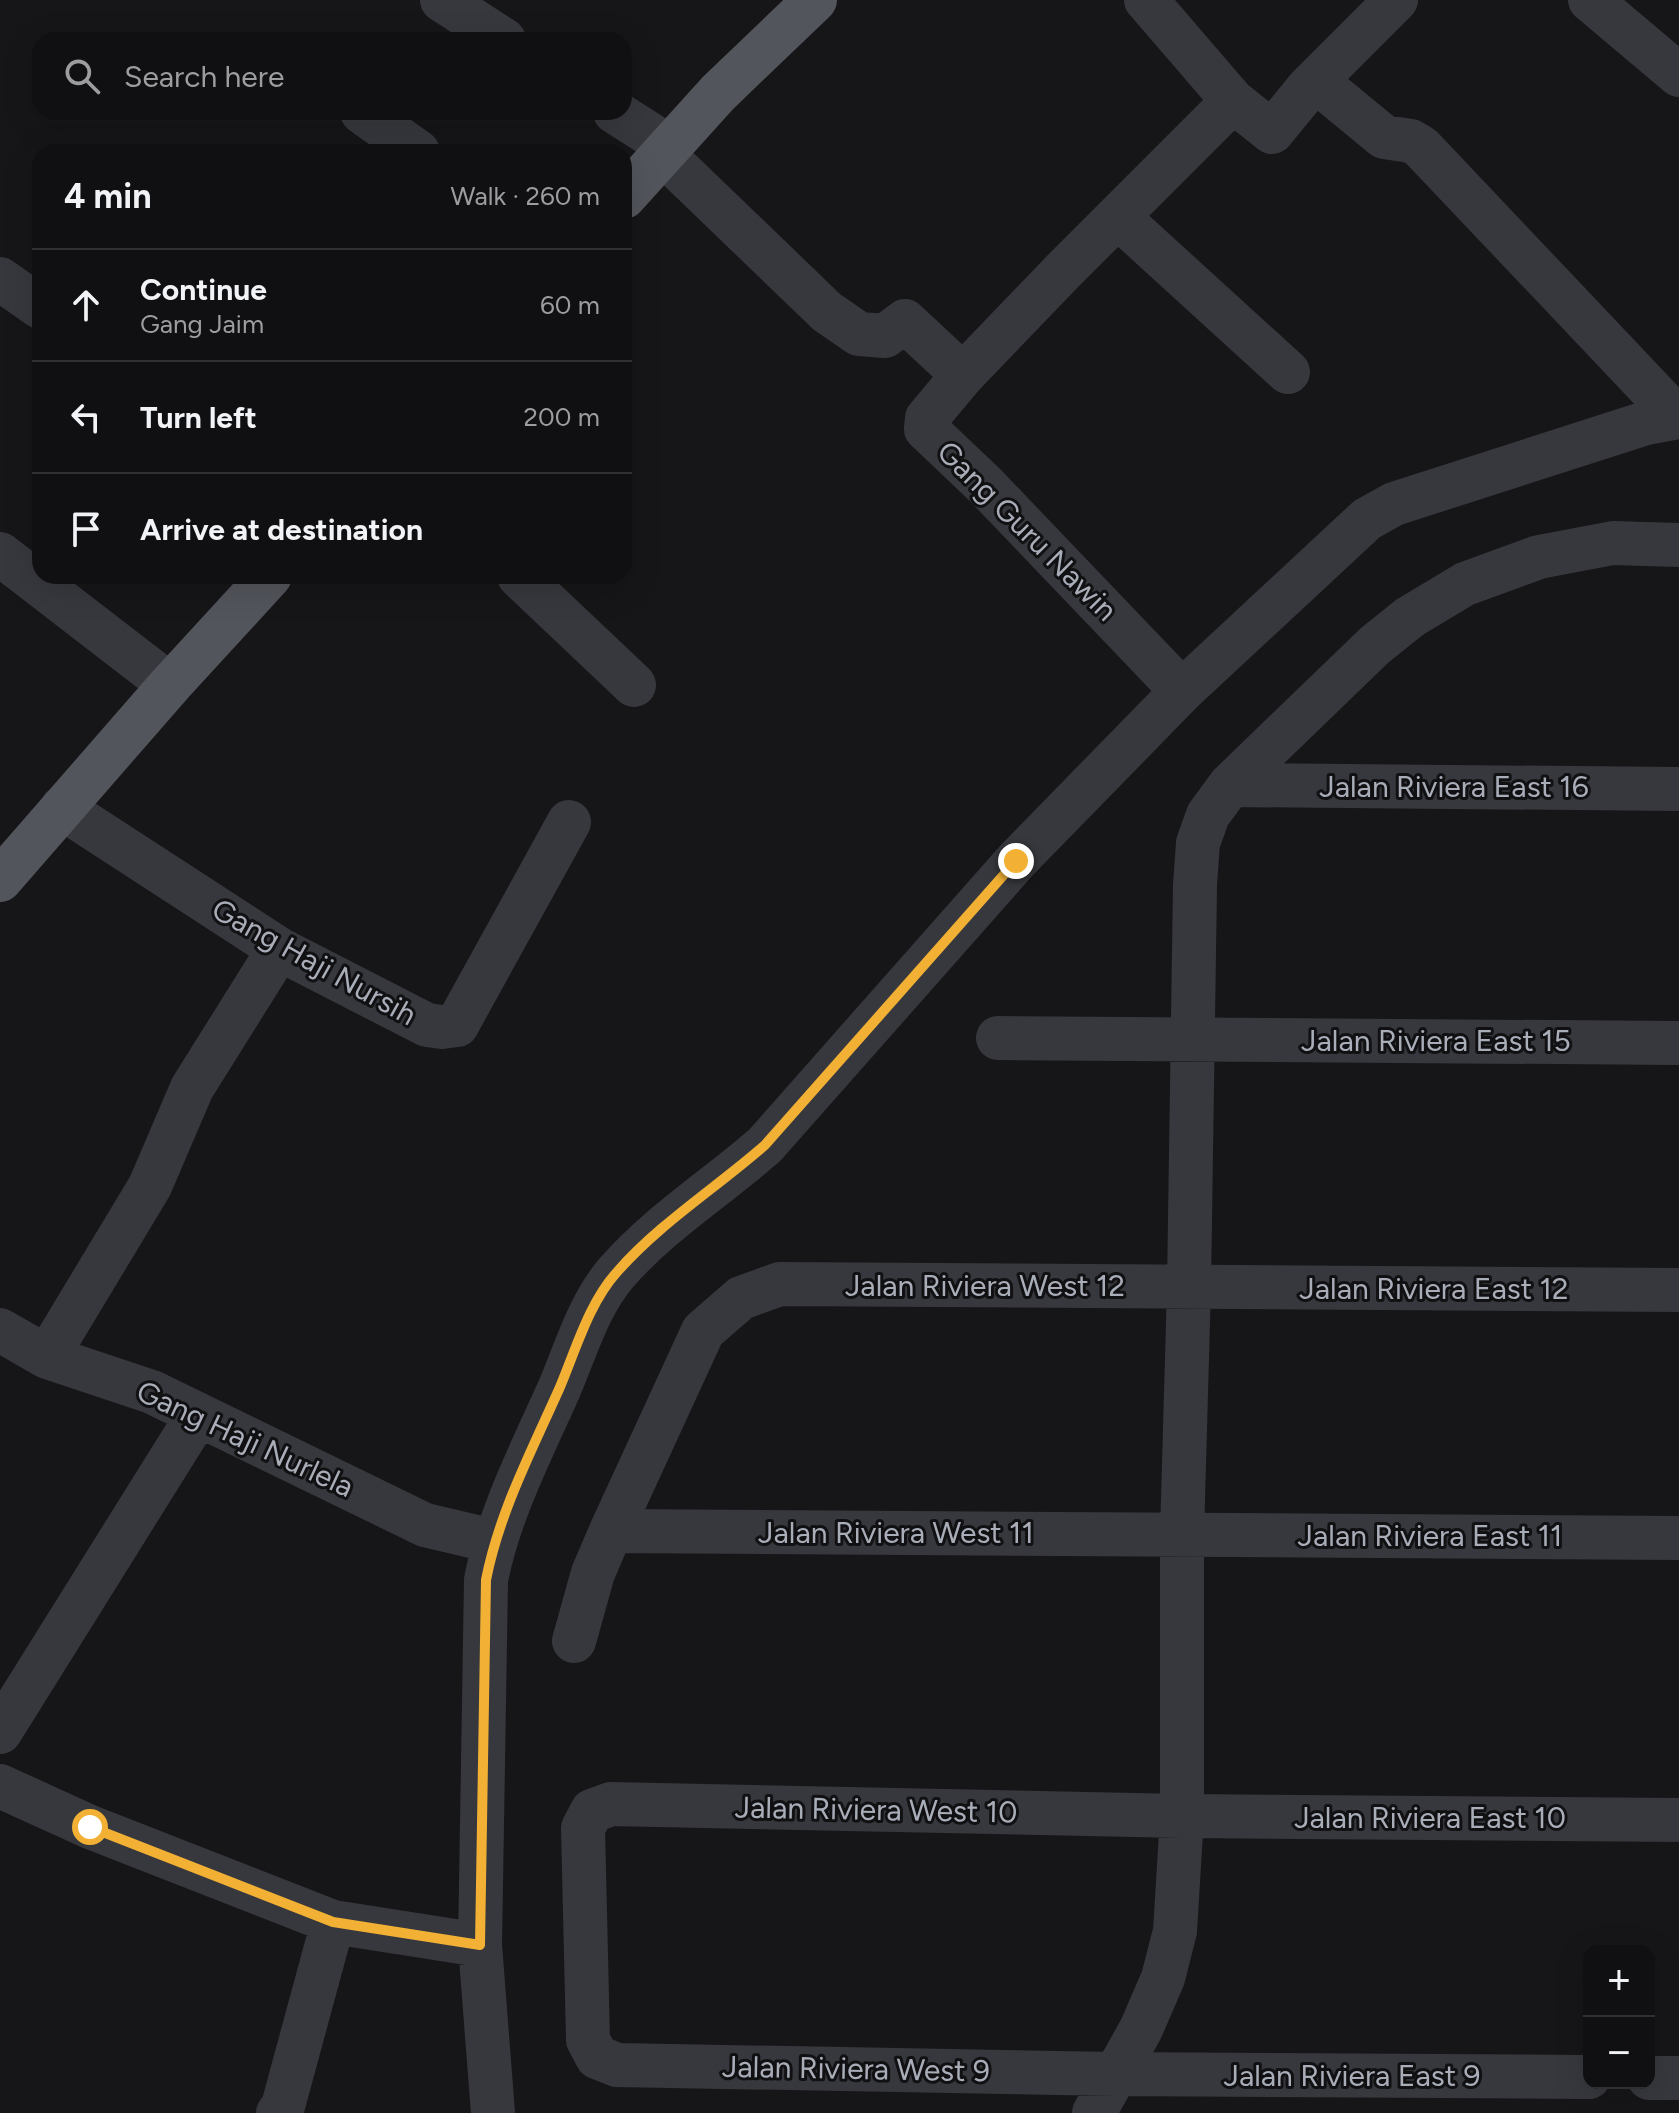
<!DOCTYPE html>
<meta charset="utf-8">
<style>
:root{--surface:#101012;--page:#1e1e20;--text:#f1f3f6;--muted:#9c9d9f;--line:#303032}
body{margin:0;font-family:Figtree,sans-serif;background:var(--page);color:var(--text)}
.controls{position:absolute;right:24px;bottom:24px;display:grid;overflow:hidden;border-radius:16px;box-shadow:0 8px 32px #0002}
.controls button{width:72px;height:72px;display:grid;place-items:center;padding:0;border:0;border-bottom:2px solid var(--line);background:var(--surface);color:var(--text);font:40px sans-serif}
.stop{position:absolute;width:24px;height:24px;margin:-18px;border:6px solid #f2b134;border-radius:50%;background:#fff}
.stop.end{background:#f2b134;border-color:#fff;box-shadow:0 2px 8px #0008}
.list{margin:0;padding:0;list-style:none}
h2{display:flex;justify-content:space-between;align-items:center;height:104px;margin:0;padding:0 32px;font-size:34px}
h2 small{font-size:26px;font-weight:400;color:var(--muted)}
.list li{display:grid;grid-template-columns:52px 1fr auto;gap:24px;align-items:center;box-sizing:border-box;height:112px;padding:0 32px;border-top:2px solid var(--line)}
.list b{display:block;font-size:30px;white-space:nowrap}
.list p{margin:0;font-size:26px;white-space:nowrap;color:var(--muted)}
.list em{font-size:26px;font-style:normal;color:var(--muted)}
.icon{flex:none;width:44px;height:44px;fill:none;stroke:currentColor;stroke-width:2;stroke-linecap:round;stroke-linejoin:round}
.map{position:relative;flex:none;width:1679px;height:2113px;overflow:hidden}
.search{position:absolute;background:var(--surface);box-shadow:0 8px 32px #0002;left:32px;top:32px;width:600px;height:88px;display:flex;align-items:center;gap:20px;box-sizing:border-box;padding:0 28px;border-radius:24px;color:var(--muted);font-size:30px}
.panel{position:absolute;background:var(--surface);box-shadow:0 8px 32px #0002;left:32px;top:144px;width:600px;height:440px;border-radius:24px}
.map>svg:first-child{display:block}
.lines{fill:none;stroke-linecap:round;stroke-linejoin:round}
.minor{stroke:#37383d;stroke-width:44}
.major{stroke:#53555c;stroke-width:44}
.route{stroke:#f2b134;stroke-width:10}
.labels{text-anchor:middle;stroke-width:6;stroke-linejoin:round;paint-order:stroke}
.street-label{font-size:30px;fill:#a8adb8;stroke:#111113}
</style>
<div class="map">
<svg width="1679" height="2113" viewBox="0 0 1679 2113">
<rect width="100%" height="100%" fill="#161618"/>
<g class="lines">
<path class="minor" d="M 442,0 L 504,40
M 1146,0 L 1233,101
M 1590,0 L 1679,75
M 1308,88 L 1396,0
M 362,112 L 418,152
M 615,112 L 670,147
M 664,155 L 827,312 L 859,334 L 885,336 L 905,321 L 963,375
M 1118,217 L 1288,372
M 0,279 L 40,307
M 0,554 L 170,685
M 519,576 L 634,685
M 1182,691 L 985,485 L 926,429 L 927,418 L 963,375 L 1063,271 L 1233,101 L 1272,132 L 1308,88 L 1316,85 L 1327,90 L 1384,137 L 1411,141 L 1421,147 L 1677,417
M 1230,785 L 1679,789
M 62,808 L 279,949 L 427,1025 L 442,1027 L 457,1025 L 569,822
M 998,1038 L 1679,1043
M 0,1330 L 47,1357 L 152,1392 L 425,1525 L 493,1541
M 47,1357 L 150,1186 L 192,1088 L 279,949
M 611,1531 L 1679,1538
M 574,1641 L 593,1573 L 611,1531 L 703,1331 L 741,1298 L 780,1284 L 1679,1290
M 0,1732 L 198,1415
M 0,1786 L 90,1827 L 333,1922 L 480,1945
M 1589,2077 L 1116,2074 L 617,2065 L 597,2057 L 588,2040 L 583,1828 L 592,1811 L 611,1804 L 1182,1816 L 1679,1820
M 1649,2078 L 1679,2078
M 278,2113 L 283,2106 L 333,1922
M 493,2113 L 480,1945 L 486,1580 C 499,1513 532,1450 560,1387 C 576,1349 589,1304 617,1272 C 660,1223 716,1188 765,1145 L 1016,861 L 1182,691 L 1367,519 L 1394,504 L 1646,423 L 1679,417
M 1094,2113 L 1141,2029 L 1163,1978 L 1175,1931 L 1182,1816 L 1182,1535 L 1189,1287 L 1195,885 L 1198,843 L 1208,815 L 1230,785 L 1375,645 L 1410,617 L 1465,584 L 1539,557 L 1613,543 L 1679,545"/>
<path class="major" d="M 624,197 L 718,93 L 815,0
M 0,880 L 170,685 L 270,576"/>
</g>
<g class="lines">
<path class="route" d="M 90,1827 L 333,1922 L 480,1945 L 486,1580 C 499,1513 532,1450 560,1387 C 576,1349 589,1303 617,1272 C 660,1223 716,1188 765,1145 L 1016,861"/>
</g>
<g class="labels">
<g class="street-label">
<text transform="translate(1027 531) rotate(45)" y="10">Gang Guru Nawin</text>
<text x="1454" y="797">Jalan Riviera East 16</text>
<text transform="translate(314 962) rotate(29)" y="10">Gang Haji Nursih</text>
<text x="1436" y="1051">Jalan Riviera East 15</text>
<text x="985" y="1296">Jalan Riviera West 12</text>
<text x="1434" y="1299">Jalan Riviera East 12</text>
<text transform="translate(245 1439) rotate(25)" y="10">Gang Haji Nurlela</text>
<text x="896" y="1543">Jalan Riviera West 11</text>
<text x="1430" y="1546">Jalan Riviera East 11</text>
<text transform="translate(876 1810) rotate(1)" y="10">Jalan Riviera West 10</text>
<text x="1430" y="1828">Jalan Riviera East 10</text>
<text transform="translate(856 2069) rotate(1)" y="10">Jalan Riviera West 9</text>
<text x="1352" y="2086">Jalan Riviera East 9</text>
</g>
</g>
</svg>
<div class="controls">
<button>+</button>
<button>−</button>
</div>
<div class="stop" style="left:90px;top:1827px"></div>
<div class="stop end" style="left:1016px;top:861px"></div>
<div class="search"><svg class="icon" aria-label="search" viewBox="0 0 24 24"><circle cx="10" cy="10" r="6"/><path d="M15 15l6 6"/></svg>Search here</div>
<section class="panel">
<h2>4 min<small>Walk · 260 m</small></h2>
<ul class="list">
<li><svg class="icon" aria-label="ahead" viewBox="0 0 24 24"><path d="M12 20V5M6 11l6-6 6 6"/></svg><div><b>Continue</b><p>Gang Jaim</p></div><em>60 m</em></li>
<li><svg class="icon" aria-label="left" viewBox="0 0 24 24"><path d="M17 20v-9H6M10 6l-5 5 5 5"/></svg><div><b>Turn left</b></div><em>200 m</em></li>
<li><svg class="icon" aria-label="arrive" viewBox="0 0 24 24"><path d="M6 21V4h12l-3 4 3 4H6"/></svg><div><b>Arrive at destination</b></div></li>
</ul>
</section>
</div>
